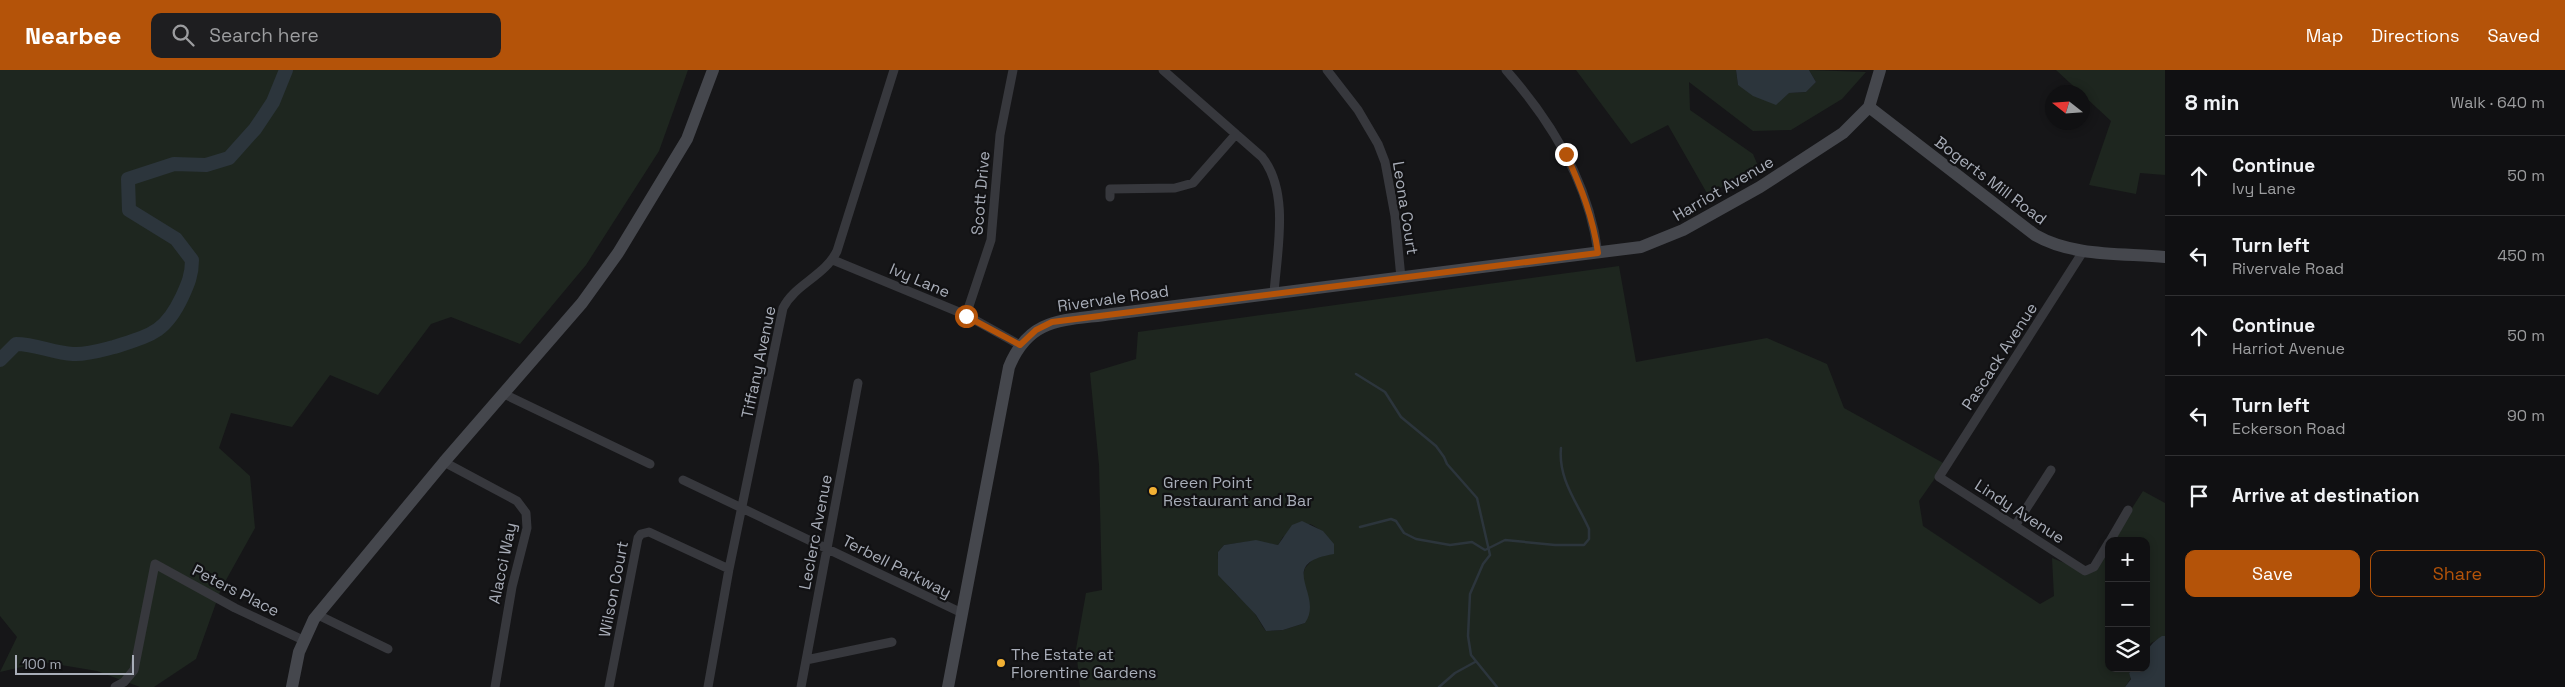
<!DOCTYPE html>
<meta charset="utf-8">
<style>
:root{--surface:#101012;--page:#1e1e20;--text:#f1f3f6;--muted:#9c9d9f;--line:#303032;--accent:#b45309}
body{margin:0;font-family:"Space Grotesk",sans-serif;background:var(--page);color:var(--text)}
.controls{position:absolute;right:15px;bottom:15px;display:grid;overflow:hidden;border-radius:10px;box-shadow:0 2px 8px #0003}
.controls button{width:45px;height:45px;display:grid;place-items:center;padding:0;border:0;border-bottom:1px solid var(--line);background:var(--surface);color:var(--text);font:25px sans-serif}
.compass{position:absolute;left:2045px;top:15px;width:45px;height:45px;border-radius:50%;background:var(--surface);box-shadow:0 2px 8px #0003;rotate:287deg}
.scale{position:absolute;left:15px;bottom:12px;width:119px;box-sizing:border-box;padding-left:5px;border:2px solid #a8adb8;border-top:0;font-size:14px;line-height:18px;white-space:nowrap;color:#a8adb8;-webkit-text-stroke:4px #111113;paint-order:stroke}
.stop{position:absolute;width:15px;height:15px;margin:-11px;border:4px solid #b45309;border-radius:50%;background:#fff}
.stop.end{background:#b45309;border-color:#fff;box-shadow:0 1px 5px #0008}
.list{margin:0;padding:0;list-style:none}
h2{display:flex;justify-content:space-between;align-items:center;height:65px;margin:0;padding:0 20px;font-size:21px}
h2 small{font-size:16px;font-weight:400;color:var(--muted)}
.list li{display:grid;grid-template-columns:32px 1fr auto;gap:15px;align-items:center;box-sizing:border-box;height:80px;padding:0 20px;border-top:1px solid var(--line)}
.list b{display:block;font-size:19px;white-space:nowrap}
.list p{margin:0;font-size:16px;white-space:nowrap;color:var(--muted)}
.list em{font-size:16px;font-style:normal;color:var(--muted)}
.actions{display:flex;gap:10px;padding:15px 20px}
.actions a{flex:1;padding:11px 0;border:1px solid var(--accent);border-radius:10px;text-align:center;font-size:18px;color:var(--accent)}
.actions .main{background:var(--accent);color:#fff}
.icon{flex:none;width:28px;height:28px;fill:none;stroke:currentColor;stroke-width:2;stroke-linecap:round;stroke-linejoin:round}
.map{position:relative;flex:none;width:2165px;height:617px;overflow:hidden}
header{display:flex;align-items:center;gap:30px;box-sizing:border-box;height:70px;padding:0 25px;background:var(--accent);color:#fff}
header strong{font-size:24px}
nav{display:flex;gap:28px;margin-inline-start:auto;font-size:18px}
.search{width:350px;height:45px;background:var(--page);display:flex;align-items:center;gap:12px;box-sizing:border-box;padding:0 18px;border-radius:10px;color:var(--muted);font-size:19px}
main{display:flex}
aside{flex:1;background:var(--surface)}
.map>svg:first-child{display:block}
.green{fill:#1e261f;fill-rule:evenodd}
.water{fill:#2c353c}
.lines{fill:none;stroke-linecap:round;stroke-linejoin:round}
.stream{stroke:#2c353c;stroke-width:2.5}
.river{stroke:#2c353c;stroke-width:14}
.street{stroke:#37383d;stroke-width:9}
.secondary{stroke:#45474d;stroke-width:12}
.route{stroke:#b45309;stroke-width:6}
.poi-dot{fill:#f2b134;stroke:#111113;stroke-width:2}
.labels{text-anchor:middle;stroke-width:4.5;stroke-linejoin:round;paint-order:stroke}
.street-label{font-size:16px;fill:#a8adb8;stroke:#111113}
.poi-label{font-size:16px;fill:#a8adb8;stroke:#111113;text-anchor:start}
</style>
<header>
<strong>Nearbee</strong>
<div class="search"><svg class="icon" aria-label="search" viewBox="0 0 24 24"><circle cx="10" cy="10" r="6"/><path d="M15 15l6 6"/></svg>Search here</div>
<nav><a>Map</a><a>Directions</a><a>Saved</a></nav>
</header>
<main>
<div class="map">
<svg width="2165" height="617" viewBox="0 0 2165 617">
<rect width="100%" height="100%" fill="#161618"/>
<path class="green" d="M 0,0 L 688,0 L 659,81 L 586,195 L 520,274 L 451,247 L 431,254 L 378,325 L 330,305 L 292,357 L 231,343 L 219,378 L 250,406 L 255,458 L 221,519 L 196,589 L 154,617 L 140,617 L 97,601 L 43,592 L 0,602 L 17,567 L 0,546 Z
M 1576,0 L 1736,0 L 1738,15 L 1789,23 L 1806,22 L 1816,12 L 1809,0 L 1866,2 L 1842,29 L 1791,60 L 1753,61 L 1689,12 L 1690,40 L 1753,84 L 1758,96 L 1708,125 L 1668,55 L 1631,74 Z
M 2056,0 L 2165,0 L 2165,105 L 2140,103 L 2136,124 L 2089,115 L 2111,51 Z
M 1619,196 L 1636,292 L 1767,268 L 1827,294 L 1844,338 L 1945,394 L 1919,431 L 1923,456 L 2040,534 L 2054,526 L 2052,488 L 2085,501 L 2109,474 L 2109,598 L 2135,598 L 2129,603 L 2131,608 L 2125,617 L 1080,617 L 1076,579 L 1086,523 L 1102,520 L 1099,395 L 1090,303 L 1136,289 L 1138,262 ZM 1310,454 C 1325,461 1327,468 1329,484 L 1315,487 L 1305,498 L 1302,508 L 1307,521 L 1305,553 L 1283,560 L 1266,561 C 1261,555 1259,549 1255,544 C 1237,521 1216,515 1218,482 L 1224,475 L 1253,471 L 1278,475 L 1283,467 Z
M 2143,421 L 2165,433 L 2165,566 L 2151,573 L 2146,580 L 2146,471 L 2111,471 Z"/>
<path class="water" d="M 1736,0 L 1809,0 L 1816,12 L 1806,22 L 1789,23 L 1776,35 L 1753,26 L 1738,15 Z
M 1302,451 L 1323,461 L 1334,474 L 1334,484 C 1274,494 1325,524 1305,553 L 1283,560 L 1266,561 L 1256,545 L 1218,505 L 1218,482 L 1224,475 L 1256,470 L 1278,475 L 1292,455 Z
M 2162,566 L 2165,566 L 2165,617 L 2125,617 L 2131,609 L 2129,603 L 2135,598 L 2146,598 C 2146,581 2147,576 2162,566 Z"/>
<g class="lines">
<path class="stream" d="M 1356,304 L 1385,322 L 1401,347 L 1436,376 L 1444,387 L 1447,394 L 1477,428 L 1490,485 L 1483,494 L 1470,524 L 1468,566 L 1471,585 L 1497,617
M 1360,457 L 1391,449 L 1396,451 L 1404,463 L 1416,469 L 1450,475 L 1472,472 L 1485,480 L 1505,470 L 1555,475 L 1584,475 L 1589,469 L 1589,459 C 1577,432 1558,409 1561,378
M 1439,617 L 1455,603 L 1475,592"/>
<path class="river" d="M 0,290 L 16,274 C 36,274 53,283 73,284 C 86,285 102,280 114,277 C 151,265 165,263 182,227 C 188,214 192,205 192,190 L 176,169 L 129,140 L 128,109 L 174,94 L 206,95 L 229,88 L 255,59 L 273,32 L 286,0"/>
<path class="street" d="M 1163,0 L 1262,87 C 1290,122 1277,181 1274,223
M 1327,0 L 1358,40 L 1378,74 L 1385,92 L 1395,146 L 1401,208
M 1506,0 C 1552,52 1589,114 1598,183
M 1110,127 L 1110,119 L 1175,118 L 1193,113 L 1236,64
M 2084,180 L 1939,407 L 2085,501 L 2094,497 L 2109,472
M 833,190 L 966,245 L 1020,275
M 966,245 L 991,170 L 1000,65 L 1013,0
M 504,324 L 650,394
M 444,392 L 517,431 L 526,443 L 527,458 L 512,517 L 495,617
M 683,410 L 962,543
M 2015,456 L 2051,400
M 2110,471 L 2128,440
M 318,545 L 388,579
M 806,590 L 892,572
M 115,617 L 124,612 L 134,600 L 155,494 L 235,538 L 303,570
M 609,617 L 638,468 L 641,464 L 649,462 L 729,499
M 708,617 L 729,499 L 783,238 C 795,214 825,206 837,181 L 894,0
M 801,617 L 858,313"/>
<path class="secondary" d="M 1869,37 L 2035,165 C 2073,187 2122,183 2165,187
M 292,617 L 299,582 L 314,549 L 444,392 L 582,233 L 618,183 L 687,69 L 713,0
M 948,617 L 1009,297 C 1030,246 1064,251 1112,244 L 1641,177 L 1683,160 L 1760,117 L 1843,63 L 1869,37 L 1880,0"/>
</g>
<g class="lines">
<path class="route" d="M 966,246 L 1020,275 L 1036,260 L 1052,252 L 1598,183 C 1593,147 1581,117 1566,84"/>
</g>
<g class="poi-dot">
<circle cx="1153" cy="421" r="5"/>
<circle cx="1001" cy="593" r="5"/>
</g>
<g class="labels">
<g class="street-label">
<text transform="translate(1991 110) rotate(37)" y="6">Bogerts Mill Road</text>
<text transform="translate(1723 118) rotate(-30)" y="6">Harriot Avenue</text>
<text transform="translate(980 123) rotate(-85)" y="6">Scott Drive</text>
<text transform="translate(1406 138) rotate(81)" y="6">Leona Court</text>
<text transform="translate(920 210) rotate(23)" y="6">Ivy Lane</text>
<text transform="translate(1113 228) rotate(-8)" y="6">Rivervale Road</text>
<text transform="translate(1999 286) rotate(-57)" y="6">Pascack Avenue</text>
<text transform="translate(758 292) rotate(-78)" y="6">Tiffany Avenue</text>
<text transform="translate(2020 441) rotate(33)" y="6">Lindy Avenue</text>
<text transform="translate(815 462) rotate(-79)" y="6">Leclerc Avenue</text>
<text transform="translate(502 493) rotate(-78)" y="6">Alacci Way</text>
<text transform="translate(897 496) rotate(27)" y="6">Terbell Parkway</text>
<text transform="translate(613 519) rotate(-79)" y="6">Wilson Court</text>
<text transform="translate(236 520) rotate(27)" y="6">Peters Place</text>
</g>
<g class="poi-label">
<text x="1163" y="418">Green Point<tspan x="1163" dy="18">Restaurant and Bar</tspan></text>
<text x="1011" y="590">The Estate at<tspan x="1011" dy="18">Florentine Gardens</tspan></text>
</g>
</g>
</svg>
<div class="controls">
<button>+</button>
<button>−</button>
<button><svg class="icon" aria-label="layers" viewBox="0 0 24 24"><path d="M12 4l9 5-9 5-9-5zM3 14l9 5 9-5"/></svg></button>
</div>
<svg class="compass" viewBox="-18 -18 36 36"><path d="M0-13l5 13h-10z" fill="#e53935"/><path d="M0 13l5-13h-10z" fill="#9c9d9f"/></svg>
<div class="scale">100 m</div>
<div class="stop" style="left:966px;top:246px"></div>
<div class="stop end" style="left:1566px;top:84px"></div>
</div>
<aside>
<h2>8 min<small>Walk · 640 m</small></h2>
<ul class="list">
<li><svg class="icon" aria-label="ahead" viewBox="0 0 24 24"><path d="M12 20V5M6 11l6-6 6 6"/></svg><div><b>Continue</b><p>Ivy Lane</p></div><em>50 m</em></li>
<li><svg class="icon" aria-label="left" viewBox="0 0 24 24"><path d="M17 20v-9H6M10 6l-5 5 5 5"/></svg><div><b>Turn left</b><p>Rivervale Road</p></div><em>450 m</em></li>
<li><svg class="icon" aria-label="ahead" viewBox="0 0 24 24"><path d="M12 20V5M6 11l6-6 6 6"/></svg><div><b>Continue</b><p>Harriot Avenue</p></div><em>50 m</em></li>
<li><svg class="icon" aria-label="left" viewBox="0 0 24 24"><path d="M17 20v-9H6M10 6l-5 5 5 5"/></svg><div><b>Turn left</b><p>Eckerson Road</p></div><em>90 m</em></li>
<li><svg class="icon" aria-label="arrive" viewBox="0 0 24 24"><path d="M6 21V4h12l-3 4 3 4H6"/></svg><div><b>Arrive at destination</b></div></li>
</ul>
<div class="actions"><a class="main">Save</a><a>Share</a></div>
</aside>
</main>
